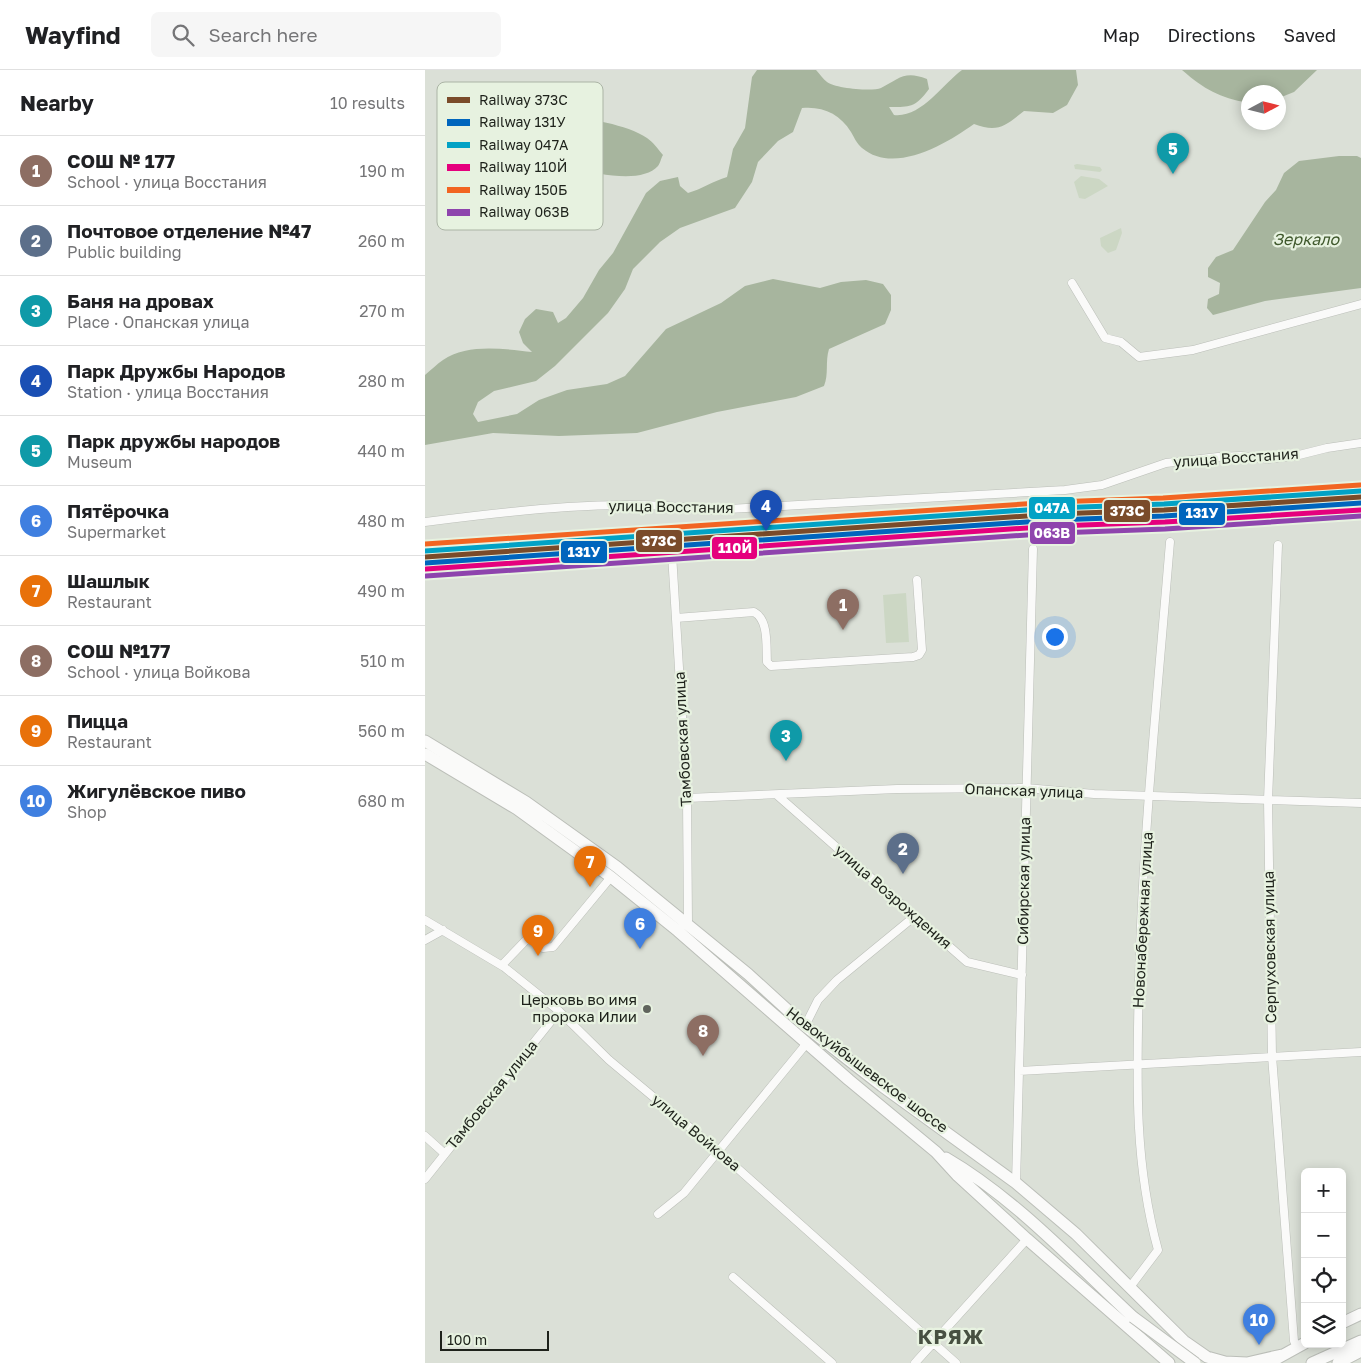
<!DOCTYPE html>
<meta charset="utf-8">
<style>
:root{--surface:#fff;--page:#f6f6f6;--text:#202124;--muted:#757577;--line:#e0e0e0;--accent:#2563eb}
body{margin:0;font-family:"Golos Text",sans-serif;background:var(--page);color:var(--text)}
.controls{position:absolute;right:15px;bottom:15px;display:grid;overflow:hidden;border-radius:8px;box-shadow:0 2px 12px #0003}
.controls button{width:45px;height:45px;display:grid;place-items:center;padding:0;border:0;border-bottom:1px solid var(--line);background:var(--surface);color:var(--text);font:25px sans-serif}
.compass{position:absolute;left:816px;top:15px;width:45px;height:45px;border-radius:50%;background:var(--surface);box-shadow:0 2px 12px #0003;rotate:83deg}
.scale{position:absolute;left:15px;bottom:12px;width:109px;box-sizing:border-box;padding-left:5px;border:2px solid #1e221b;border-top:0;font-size:14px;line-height:18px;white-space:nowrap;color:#1e221b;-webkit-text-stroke:4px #e7f2e0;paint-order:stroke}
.you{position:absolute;left:629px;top:566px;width:18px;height:18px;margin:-12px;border:4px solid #fff;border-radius:50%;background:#1a73e8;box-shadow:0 0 0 8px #1a73e833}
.badge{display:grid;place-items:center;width:32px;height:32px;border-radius:50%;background:var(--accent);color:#fff;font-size:16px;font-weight:700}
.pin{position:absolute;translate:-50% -41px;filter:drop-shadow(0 1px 2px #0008)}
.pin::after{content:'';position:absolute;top:26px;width:18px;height:15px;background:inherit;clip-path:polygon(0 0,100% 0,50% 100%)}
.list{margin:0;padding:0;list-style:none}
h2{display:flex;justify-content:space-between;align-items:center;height:65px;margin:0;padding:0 20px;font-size:21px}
h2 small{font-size:16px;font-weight:400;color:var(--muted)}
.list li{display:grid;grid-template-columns:32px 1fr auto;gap:15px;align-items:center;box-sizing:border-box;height:70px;padding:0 20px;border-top:1px solid var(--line)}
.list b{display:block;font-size:19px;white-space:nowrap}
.list p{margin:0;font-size:16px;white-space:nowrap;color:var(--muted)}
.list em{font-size:16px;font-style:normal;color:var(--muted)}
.icon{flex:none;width:28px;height:28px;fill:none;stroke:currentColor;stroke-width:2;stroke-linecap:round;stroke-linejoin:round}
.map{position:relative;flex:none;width:936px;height:1293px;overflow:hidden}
header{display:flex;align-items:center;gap:30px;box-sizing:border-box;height:70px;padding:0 25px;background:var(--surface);border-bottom:1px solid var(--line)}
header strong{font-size:24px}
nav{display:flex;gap:28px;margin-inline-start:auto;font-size:18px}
.search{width:350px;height:45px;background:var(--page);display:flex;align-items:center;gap:12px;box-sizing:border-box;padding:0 18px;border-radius:8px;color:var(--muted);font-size:19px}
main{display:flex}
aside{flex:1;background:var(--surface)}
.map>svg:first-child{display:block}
.green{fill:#ccd7c4}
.water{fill:#a7b59e}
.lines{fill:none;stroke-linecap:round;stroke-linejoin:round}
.street-casing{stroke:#bbbeb8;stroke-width:9}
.primary-casing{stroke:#bbbeb8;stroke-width:13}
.street{stroke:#fafaf9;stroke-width:8}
.primary{stroke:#fafaf9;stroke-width:11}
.primary-bridge-casing{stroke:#bbbeb8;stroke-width:13;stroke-linecap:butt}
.primary-bridge{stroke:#fafaf9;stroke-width:11}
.rail-1-casing{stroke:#e7f2e0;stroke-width:9}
.rail-2-casing{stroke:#e7f2e0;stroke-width:9}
.rail-3-casing{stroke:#e7f2e0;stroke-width:9}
.rail-4-casing{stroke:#e7f2e0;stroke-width:9}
.rail-5-casing{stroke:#e7f2e0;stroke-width:9}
.rail-6-casing{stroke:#e7f2e0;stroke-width:9}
.rail-1{stroke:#7a4b2a;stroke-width:5}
.rail-2{stroke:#0065bd;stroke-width:5}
.rail-3{stroke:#02a2c5;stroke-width:5}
.rail-4{stroke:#e5007d;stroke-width:5}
.rail-5{stroke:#f26522;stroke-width:5}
.rail-6{stroke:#8e44ad;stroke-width:5}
.poi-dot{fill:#60645d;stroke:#e7f2e0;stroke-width:2}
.labels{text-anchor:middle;stroke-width:4.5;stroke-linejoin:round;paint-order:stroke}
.street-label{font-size:15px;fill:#1e221b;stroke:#e7f2e0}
.poi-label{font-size:15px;fill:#1e221b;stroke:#e7f2e0;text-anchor:end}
.water-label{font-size:16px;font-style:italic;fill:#3f582c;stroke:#e7f2e0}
.district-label{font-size:20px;font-weight:bold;letter-spacing:1px;fill:#475041;stroke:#e7f2e0}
.key{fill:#e7f2e0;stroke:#abb4a5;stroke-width:1}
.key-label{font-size:14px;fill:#1e221b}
.line-badge{stroke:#e7f2e0;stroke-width:2}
.badge-label{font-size:14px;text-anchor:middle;font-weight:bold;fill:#fff}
</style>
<header>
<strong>Wayfind</strong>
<div class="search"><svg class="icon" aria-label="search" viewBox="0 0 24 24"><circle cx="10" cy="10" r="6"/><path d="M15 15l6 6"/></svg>Search here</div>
<nav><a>Map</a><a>Directions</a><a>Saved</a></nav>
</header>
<main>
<aside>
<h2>Nearby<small>10 results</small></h2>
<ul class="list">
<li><span class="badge" style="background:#8d6e63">1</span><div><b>СОШ № 177</b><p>School · улица Восстания</p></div><em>190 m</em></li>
<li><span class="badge" style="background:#5c6f8a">2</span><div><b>Почтовое отделение №47</b><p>Public building</p></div><em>260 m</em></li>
<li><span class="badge" style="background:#0f9aa8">3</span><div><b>Баня на дровах</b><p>Place · Опанская улица</p></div><em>270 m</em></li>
<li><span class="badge" style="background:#1a4fb4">4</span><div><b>Парк Дружбы Народов</b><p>Station · улица Восстания</p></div><em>280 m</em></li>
<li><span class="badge" style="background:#0f9aa8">5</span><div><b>Парк дружбы народов</b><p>Museum</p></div><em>440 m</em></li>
<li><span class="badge" style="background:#3f7fe0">6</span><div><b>Пятёрочка</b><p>Supermarket</p></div><em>480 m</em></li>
<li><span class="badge" style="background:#e8710a">7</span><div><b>Шашлык</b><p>Restaurant</p></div><em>490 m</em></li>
<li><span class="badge" style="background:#8d6e63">8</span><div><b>СОШ №177</b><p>School · улица Войкова</p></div><em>510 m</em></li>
<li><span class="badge" style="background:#e8710a">9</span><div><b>Пицца</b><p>Restaurant</p></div><em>560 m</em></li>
<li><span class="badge" style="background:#3f7fe0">10</span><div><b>Жигулёвское пиво</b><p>Shop</p></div><em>680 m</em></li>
</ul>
</aside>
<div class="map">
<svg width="936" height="1293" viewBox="0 0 936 1293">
<rect width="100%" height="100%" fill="#dbe0d7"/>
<path class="green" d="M 652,94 L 675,97 L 677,100 L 675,102 L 650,99 L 649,95 Z
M 656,106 L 674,109 L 683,116 L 660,129 L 654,128 L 649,112 Z
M 696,158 L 697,163 L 691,180 L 683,183 L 676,176 L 675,168 Z
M 481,523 L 484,572 L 461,573 L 458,525 Z"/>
<path class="water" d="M 332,0 L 391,0 C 395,4 398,9 402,12 C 409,18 447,22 456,18 C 474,9 479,0 502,9 L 504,19 C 490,38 485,37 464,37 L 469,45 C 496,48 517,15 537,0 L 651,0 L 653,15 L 642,35 L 628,43 L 599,41 C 580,56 573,63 549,54 C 521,74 469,105 437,78 C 432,74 429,67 426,62 C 415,44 398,36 377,38 L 368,62 L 353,71 L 333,92 L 327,112 L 310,138 L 255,158 L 235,172 L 208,199 L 200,219 L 183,243 L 130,296 L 111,311 L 69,321 L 53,332 L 48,344 L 53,352 L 92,344 L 114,330 L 142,320 L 182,314 L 200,306 L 241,259 L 296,233 L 320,216 L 348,209 L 395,218 L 416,212 L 441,210 L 458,214 L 466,225 L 466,240 L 460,254 L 404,279 C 400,292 404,304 399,316 L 371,327 L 292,342 L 212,363 L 134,366 L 68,363 L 0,375 L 0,305 C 6,300 12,294 18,290 C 42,273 80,279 107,282 L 98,273 L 94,262 L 100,249 L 111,239 L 128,242 L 133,253 L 141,248 L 158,228 L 174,200 L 188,183 L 221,123 L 235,111 L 253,107 L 255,116 L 263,123 C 277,119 288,111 302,107 L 308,79 L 320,58 L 327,7 Z
M 757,0 L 892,0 L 869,22 L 854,28 L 854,22 L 824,22 L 823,33 C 794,27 780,20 757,0 Z
M 138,45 C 162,49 202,54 222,68 C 228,72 233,79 238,85 C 236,88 235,94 233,96 C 211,121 128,94 104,80 L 99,67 L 104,53 L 121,46 Z
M 914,86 L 932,86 L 936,88 L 936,218 L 840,231 L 788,245 L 782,238 L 783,229 L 794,224 L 795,213 L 783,207 L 783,198 L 791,187 L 808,180 L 840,132 L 851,120 L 859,103 L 874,91 Z"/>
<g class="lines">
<defs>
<path id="street" d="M 647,213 L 680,268 L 696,272 L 714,287 L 768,280 L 936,234
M 0,452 C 94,440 191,428 286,440 L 640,420 L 677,415 L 741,393 L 793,387 L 816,386 L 843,389 L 870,386 L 902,378 L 936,373
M 853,475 L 843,730 L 847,986 L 869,1271 L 872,1277
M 247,484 L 262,728 L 263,854
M 251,548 L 329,542 C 344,550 341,576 342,592 L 346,596 L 488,587 L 494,585 L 497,580 L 492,510
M 352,725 L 542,892 L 597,905
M 262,728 L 472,719 L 601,718 L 669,724 L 936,733
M 0,850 L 79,897 L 134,941 L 184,990 L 292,1080 L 531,1293
M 0,870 L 18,860
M 77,895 L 102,869 L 108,870 L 118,878 L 128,877 L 186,807
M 380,956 L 393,930 L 412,910 L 490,846
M 594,1001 L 936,982
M 0,1066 L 20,1084
M 0,1109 L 134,941
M 591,1113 L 608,479
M 233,1144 L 259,1123 L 382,973
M 308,1207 L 407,1293
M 705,1217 L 733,1180 C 708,1089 712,1003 714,910 C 718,764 733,618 745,472
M 490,1293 L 602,1169"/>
<path id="primary" d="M 0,671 L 101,732 L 192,797 L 323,904 L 380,956 L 457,1016 L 591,1113 L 651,1164 L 759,1271 L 782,1287 L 800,1292 L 822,1293 L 857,1285
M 0,684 L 92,739 L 186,807 L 253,861 L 424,1010 L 511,1082 L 533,1106 L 602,1169 L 744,1293
M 521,1088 C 591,1129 649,1192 708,1247
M 917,1253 L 936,1244
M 851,1289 L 880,1273
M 887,1293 L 936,1271
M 913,1293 L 936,1281"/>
</defs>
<use href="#street" class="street-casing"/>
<use href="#primary" class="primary-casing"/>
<use href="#street" class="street"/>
<use href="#primary" class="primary"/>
<defs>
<path id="primary-bridge" d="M 708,1247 L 770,1293"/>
</defs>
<use href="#primary-bridge" class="primary-bridge-casing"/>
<use href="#primary-bridge" class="primary-bridge"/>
<defs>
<path id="rail-1" d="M 0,487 L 630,444 L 739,440 L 936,427"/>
<path id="rail-2" d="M 0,493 L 630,450 L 739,446 L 936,433"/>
<path id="rail-3" d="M 0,481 L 630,438 L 739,434 L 936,421"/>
<path id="rail-4" d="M 1,499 L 631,456 L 740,452 L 936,440"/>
<path id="rail-5" d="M 0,474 L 629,432 L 738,428 L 935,415"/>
<path id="rail-6" d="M 1,506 L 631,463 L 740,459 L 936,446"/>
</defs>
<use href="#rail-1" class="rail-1-casing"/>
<use href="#rail-2" class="rail-2-casing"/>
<use href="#rail-3" class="rail-3-casing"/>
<use href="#rail-4" class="rail-4-casing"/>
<use href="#rail-5" class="rail-5-casing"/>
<use href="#rail-6" class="rail-6-casing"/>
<use href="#rail-1" class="rail-1"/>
<use href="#rail-2" class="rail-2"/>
<use href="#rail-3" class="rail-3"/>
<use href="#rail-4" class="rail-4"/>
<use href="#rail-5" class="rail-5"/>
<use href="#rail-6" class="rail-6"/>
</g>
<circle class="poi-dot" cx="222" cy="939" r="5"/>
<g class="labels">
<g class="street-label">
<text transform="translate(811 388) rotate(-4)" y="5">улица Восстания</text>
<text transform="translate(246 437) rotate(1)" y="5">улица Восстания</text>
<text transform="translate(258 669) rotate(-93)" y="5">Тамбовская улица</text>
<text transform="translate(599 721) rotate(2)" y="5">Опанская улица</text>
<text transform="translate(599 811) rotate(-89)" y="5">Сибирская улица</text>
<text transform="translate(468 827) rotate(41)" y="5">улица Возрождения</text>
<text transform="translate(718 850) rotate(-87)" y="5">Новонабережная улица</text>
<text transform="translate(845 877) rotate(-91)" y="5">Серпуховская улица</text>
<text transform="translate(442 1000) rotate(37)" y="5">Новокуйбышевское шоссе</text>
<text transform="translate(67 1025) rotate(-51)" y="5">Тамбовская улица</text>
<text transform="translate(271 1063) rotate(40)" y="5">улица Войкова</text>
</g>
<g class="poi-label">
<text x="212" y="935">Церковь во имя<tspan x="212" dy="17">пророка Илии</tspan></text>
</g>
<g class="water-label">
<text x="881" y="175">Зеркало</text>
</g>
<g class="district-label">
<text x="526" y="1274">КРЯЖ</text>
</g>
</g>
<rect x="12" y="12" width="166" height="148" rx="8" class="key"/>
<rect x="22" y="27" width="23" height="6" fill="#7a4b2a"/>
<rect x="22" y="49" width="23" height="7" fill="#0065bd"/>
<rect x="22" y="72" width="23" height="6" fill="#02a2c5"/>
<rect x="22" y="94" width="23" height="7" fill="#e5007d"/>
<rect x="22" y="117" width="23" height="6" fill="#f26522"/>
<rect x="22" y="139" width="23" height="7" fill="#8e44ad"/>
<g class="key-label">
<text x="54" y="35">Railway 373C</text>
<text x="54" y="57">Railway 131У</text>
<text x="54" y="80">Railway 047А</text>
<text x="54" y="102">Railway 110Й</text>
<text x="54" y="125">Railway 150Б</text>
<text x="54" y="147">Railway 063В</text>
</g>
<g class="line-badge">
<rect x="603" y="426" width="48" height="24" rx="5" fill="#02a2c5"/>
<rect x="678" y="429" width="48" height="24" rx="5" fill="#7a4b2a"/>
<rect x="753" y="432" width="48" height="24" rx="5" fill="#0065bd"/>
<rect x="604" y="451" width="47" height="24" rx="5" fill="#8e44ad"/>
<rect x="210" y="459" width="48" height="24" rx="5" fill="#7a4b2a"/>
<rect x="286" y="466" width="47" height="24" rx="5" fill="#e5007d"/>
<rect x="135" y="470" width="48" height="24" rx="5" fill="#0065bd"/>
</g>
<g class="badge-label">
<text x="627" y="443">047А</text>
<text x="702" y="446">373C</text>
<text x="777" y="448">131У</text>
<text x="627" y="468">063В</text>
<text x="234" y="476">373C</text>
<text x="310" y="483">110Й</text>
<text x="159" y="487">131У</text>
</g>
</svg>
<div class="controls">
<button>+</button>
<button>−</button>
<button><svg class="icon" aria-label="locate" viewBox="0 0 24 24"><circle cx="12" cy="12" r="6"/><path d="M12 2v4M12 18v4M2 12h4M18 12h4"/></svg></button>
<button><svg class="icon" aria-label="layers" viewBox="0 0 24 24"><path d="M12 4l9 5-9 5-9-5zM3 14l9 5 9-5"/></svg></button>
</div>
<svg class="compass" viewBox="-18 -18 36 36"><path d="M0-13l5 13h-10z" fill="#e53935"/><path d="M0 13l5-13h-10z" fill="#757577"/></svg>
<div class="scale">100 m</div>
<div class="you"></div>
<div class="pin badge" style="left:418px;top:560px;background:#8d6e63">1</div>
<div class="pin badge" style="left:478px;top:804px;background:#5c6f8a">2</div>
<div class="pin badge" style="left:361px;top:691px;background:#0f9aa8">3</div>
<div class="pin badge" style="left:341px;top:461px;background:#1a4fb4">4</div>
<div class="pin badge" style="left:748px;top:104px;background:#0f9aa8">5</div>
<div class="pin badge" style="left:215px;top:879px;background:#3f7fe0">6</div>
<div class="pin badge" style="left:165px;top:817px;background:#e8710a">7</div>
<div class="pin badge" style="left:278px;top:986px;background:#8d6e63">8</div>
<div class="pin badge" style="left:113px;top:886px;background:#e8710a">9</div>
<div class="pin badge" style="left:834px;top:1275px;background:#3f7fe0">10</div>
</div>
</main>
